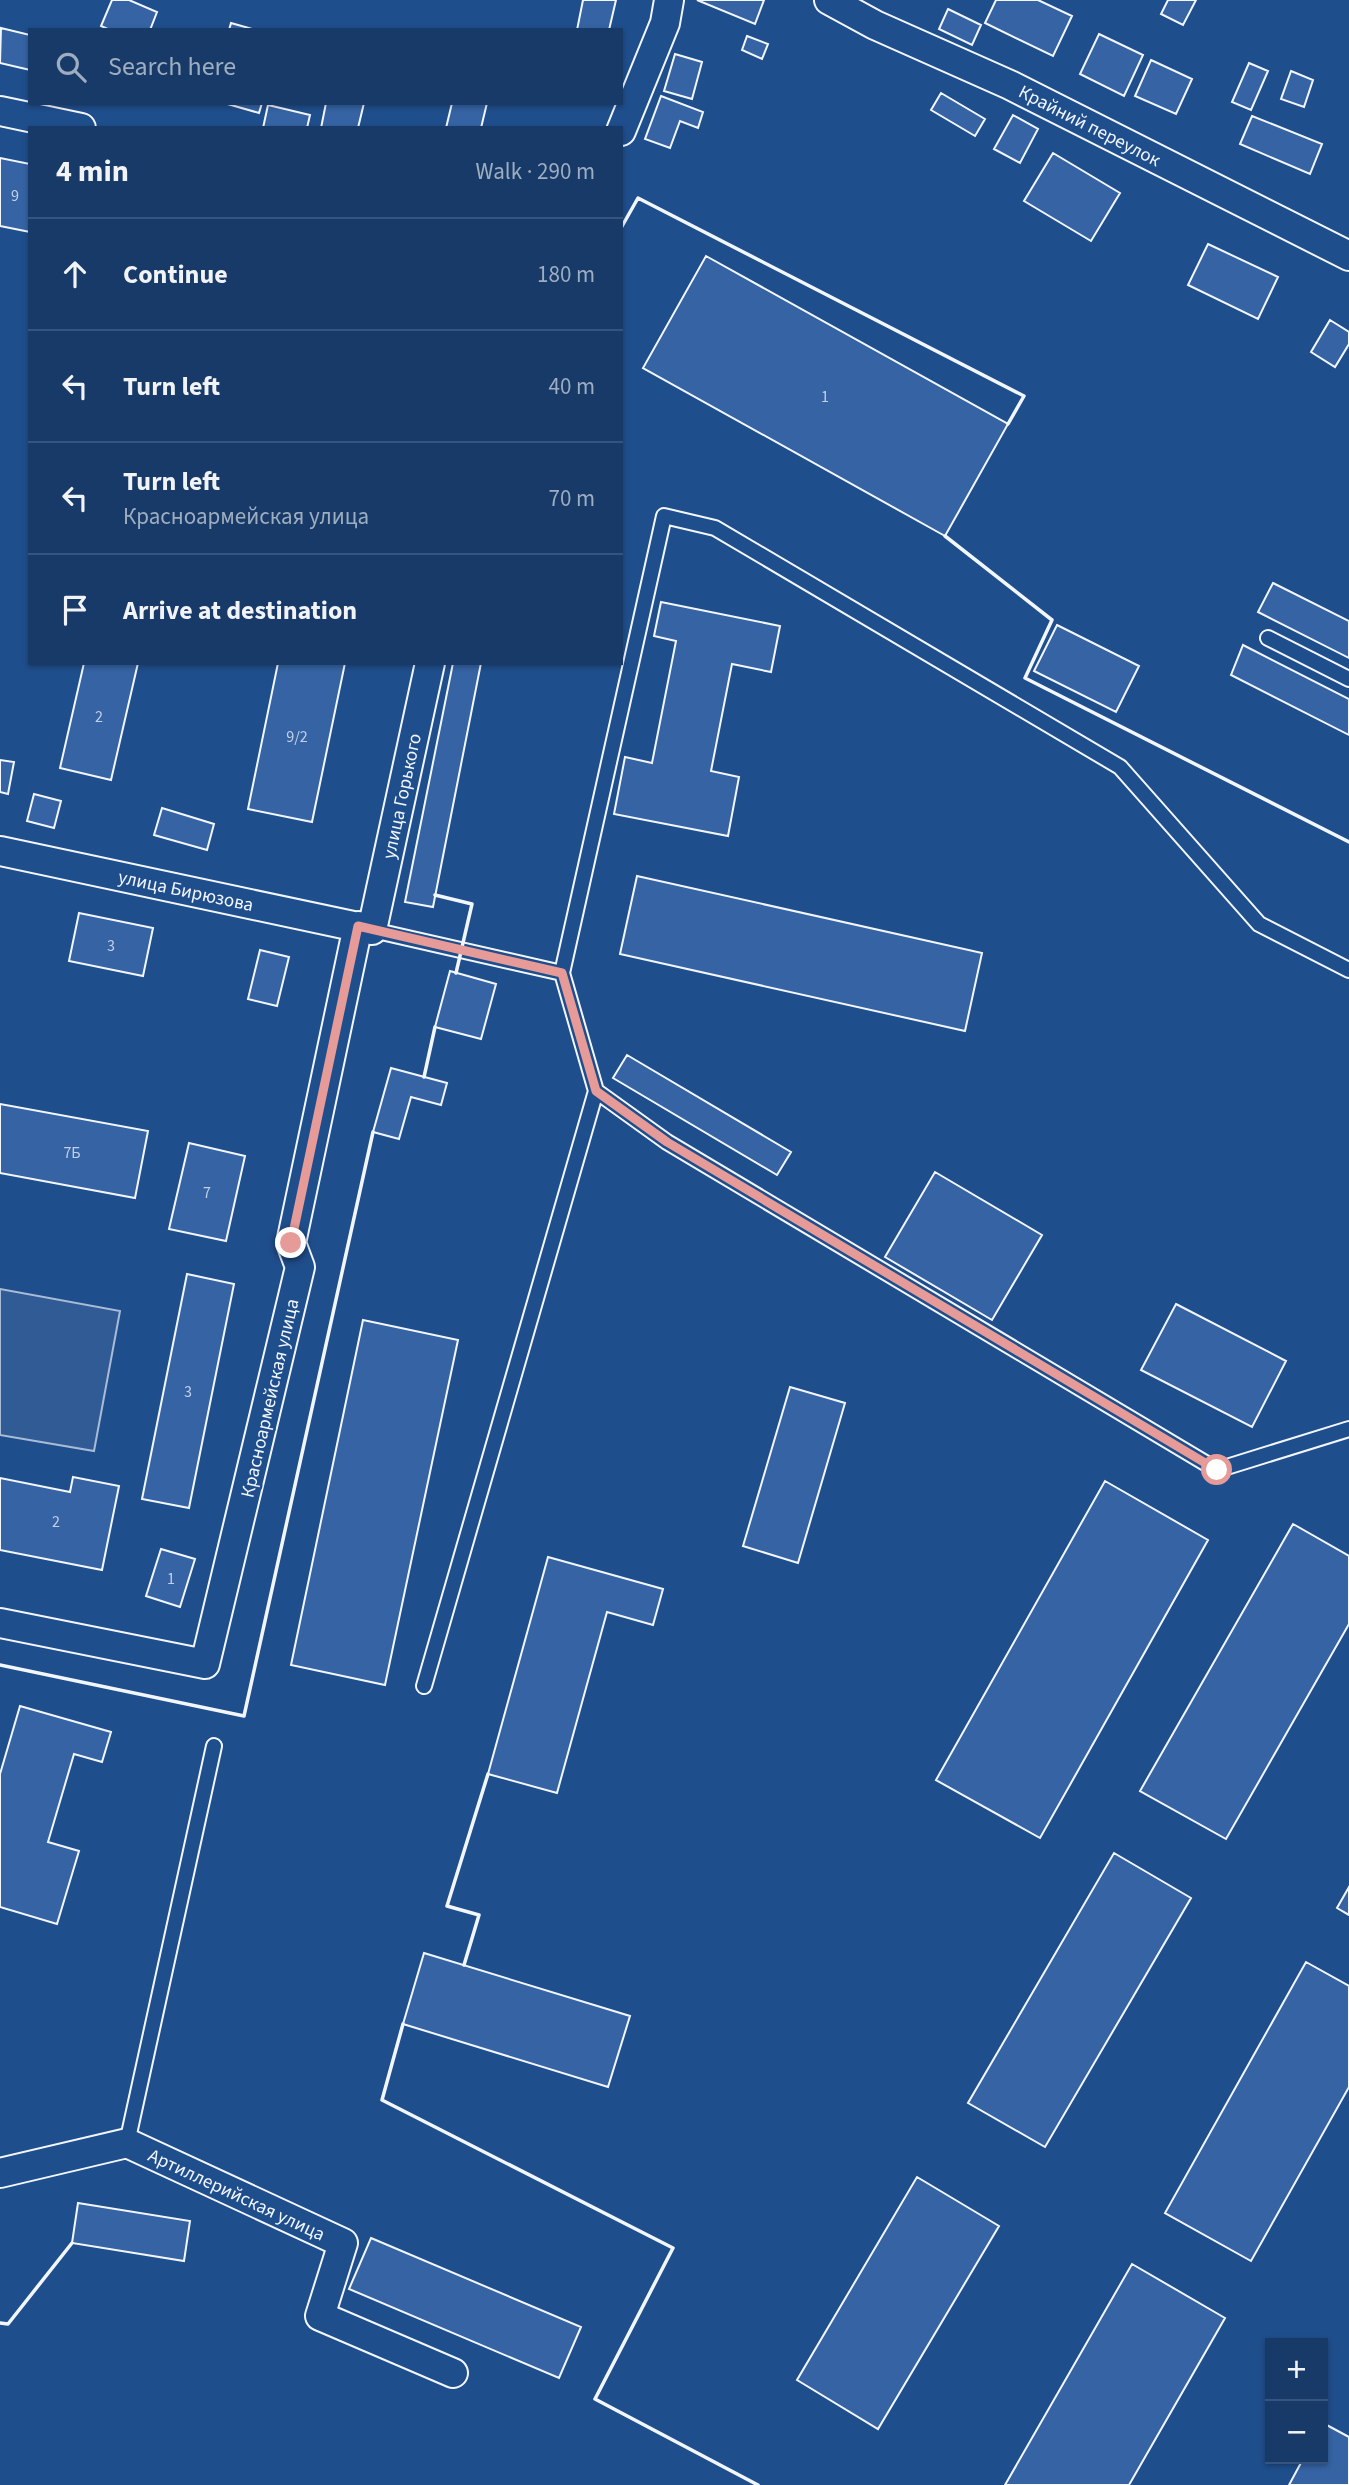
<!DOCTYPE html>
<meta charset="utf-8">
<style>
:root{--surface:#173a69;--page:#244571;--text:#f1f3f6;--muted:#9eadc0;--line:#36547d}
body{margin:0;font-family:"Source Sans 3",sans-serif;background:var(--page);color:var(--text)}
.controls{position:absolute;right:21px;bottom:21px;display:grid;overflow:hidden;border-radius:0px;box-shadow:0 2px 5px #0004}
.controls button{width:63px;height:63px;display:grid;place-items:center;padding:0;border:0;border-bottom:2px solid var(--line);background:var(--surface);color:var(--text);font:35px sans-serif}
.stop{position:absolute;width:21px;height:21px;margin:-16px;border:5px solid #e69b98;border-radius:50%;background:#fff}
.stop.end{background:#e69b98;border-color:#fff;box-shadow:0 2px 7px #0008}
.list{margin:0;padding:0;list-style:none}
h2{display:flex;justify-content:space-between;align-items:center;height:91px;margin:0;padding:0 28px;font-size:30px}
h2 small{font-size:23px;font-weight:400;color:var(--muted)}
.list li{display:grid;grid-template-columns:46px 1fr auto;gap:21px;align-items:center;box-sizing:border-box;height:112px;padding:0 28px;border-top:2px solid var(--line)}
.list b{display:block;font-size:26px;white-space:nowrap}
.list p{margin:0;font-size:23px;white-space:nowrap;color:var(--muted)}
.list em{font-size:23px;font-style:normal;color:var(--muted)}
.icon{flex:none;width:38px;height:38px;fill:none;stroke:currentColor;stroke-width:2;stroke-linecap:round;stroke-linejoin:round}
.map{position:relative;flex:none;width:1349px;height:2485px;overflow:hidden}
.search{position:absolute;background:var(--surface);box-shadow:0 2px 5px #0004;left:28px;top:28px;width:595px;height:77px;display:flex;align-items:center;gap:18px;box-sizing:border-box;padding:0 24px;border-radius:0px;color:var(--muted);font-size:26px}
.panel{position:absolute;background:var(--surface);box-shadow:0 2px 5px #0004;left:28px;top:126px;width:595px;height:539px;border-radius:0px}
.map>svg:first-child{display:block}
.built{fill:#305b95;stroke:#a8bbd7;stroke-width:2}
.building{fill:#3563a3;stroke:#f2f6ff;stroke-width:2}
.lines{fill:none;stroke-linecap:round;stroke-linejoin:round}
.service-casing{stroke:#f2f6ff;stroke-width:18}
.minor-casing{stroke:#f2f6ff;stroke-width:32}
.service{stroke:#1f4e8c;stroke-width:14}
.minor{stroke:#1f4e8c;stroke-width:28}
.wall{stroke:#f2f6ff;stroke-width:3.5}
.route{stroke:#e69b98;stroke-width:9}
.labels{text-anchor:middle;stroke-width:5;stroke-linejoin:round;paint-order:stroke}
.number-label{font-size:16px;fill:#c3d1e8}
.street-label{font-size:19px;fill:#f2f6ff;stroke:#1f4e8c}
</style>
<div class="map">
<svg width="1349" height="2485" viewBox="0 0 1349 2485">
<rect width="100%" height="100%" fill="#1f4e8c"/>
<path class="built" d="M 0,1289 L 120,1311 L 94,1451 L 0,1435 Z"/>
<path class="building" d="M 112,0 L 129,0 L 157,12 L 150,30 L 110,30 L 101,26 Z
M 583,0 L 616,0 L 609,30 L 577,30 Z
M 697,0 L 764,0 L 755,24 Z
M 996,0 L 1038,0 L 1072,16 L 1053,56 L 985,23 Z
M 1168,0 L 1196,0 L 1183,25 L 1161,14 Z
M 948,9 L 981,25 L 972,45 L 939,29 Z
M 231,23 L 256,30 L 229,30 Z
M 1,28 L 30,35 L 30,70 L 0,63 Z
M 1099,34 L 1143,55 L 1124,96 L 1080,74 Z
M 747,36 L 768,44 L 762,59 L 742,50 Z
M 675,54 L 702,62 L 692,99 L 664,91 Z
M 1151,60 L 1192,79 L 1176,114 L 1135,96 Z
M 1249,63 L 1268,71 L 1251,110 L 1232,102 Z
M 1291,71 L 1313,80 L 1304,107 L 1281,99 Z
M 941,93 L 985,119 L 975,136 L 931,110 Z
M 661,96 L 703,112 L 698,128 L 680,121 L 670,148 L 645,139 Z
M 224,103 L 262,103 L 259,113 Z
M 326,103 L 364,103 L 358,128 L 321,128 Z
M 452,103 L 487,103 L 481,128 L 446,128 Z
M 268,105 L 310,115 L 307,128 L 263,128 Z
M 1013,115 L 1038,129 L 1020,163 L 994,149 Z
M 1252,116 L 1322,144 L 1310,174 L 1240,144 Z
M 1053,153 L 1120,193 L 1091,241 L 1024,201 Z
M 0,158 L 30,164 L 30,232 L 0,226 Z
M 1208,244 L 1278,277 L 1258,319 L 1188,285 Z
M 706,256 L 1008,424 L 945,536 L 643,368 Z
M 1330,320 L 1349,332 L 1349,344 L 1335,367 L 1311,352 Z
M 1273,583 L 1349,621 L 1349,658 L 1258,612 Z
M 661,602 L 780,626 L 771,672 L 732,664 L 711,771 L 739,777 L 728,836 L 614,814 L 625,757 L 652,763 L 676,641 L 654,636 Z
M 1057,625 L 1139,666 L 1116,712 L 1034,671 Z
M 1243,645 L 1349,699 L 1349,735 L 1231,675 Z
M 84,663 L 138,663 L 111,780 L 60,768 Z
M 278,663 L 345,663 L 312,822 L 248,809 Z
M 453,663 L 481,663 L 433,907 L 405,902 Z
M 0,760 L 14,762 L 8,794 L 0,792 Z
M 34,794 L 61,801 L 54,828 L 27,821 Z
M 162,808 L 214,824 L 207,850 L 154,835 Z
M 637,876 L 982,953 L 965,1031 L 620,954 Z
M 79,913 L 153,928 L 143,976 L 69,961 Z
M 260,950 L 289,957 L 277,1006 L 248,999 Z
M 450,971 L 496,984 L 481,1039 L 435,1027 Z
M 627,1055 L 791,1152 L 777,1175 L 613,1078 Z
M 391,1068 L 447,1083 L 441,1105 L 411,1097 L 399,1139 L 373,1132 Z
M 0,1104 L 148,1131 L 135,1198 L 0,1173 Z
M 189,1143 L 245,1156 L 226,1241 L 169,1229 Z
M 935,1172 L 1042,1235 L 992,1320 L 885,1257 Z
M 187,1274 L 234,1284 L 189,1508 L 142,1499 Z
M 1176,1304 L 1286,1361 L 1252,1427 L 1141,1370 Z
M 363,1320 L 458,1340 L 385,1685 L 291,1665 Z
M 790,1387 L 845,1403 L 798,1563 L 743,1546 Z
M 73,1477 L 119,1486 L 102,1570 L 0,1550 L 0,1478 L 70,1492 Z
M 1105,1481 L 1208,1540 L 1040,1838 L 936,1780 Z
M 1293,1524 L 1349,1556 L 1349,1624 L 1226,1839 L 1140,1791 Z
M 161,1549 L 195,1559 L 180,1607 L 146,1596 Z
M 548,1557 L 663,1589 L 653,1625 L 607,1612 L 557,1793 L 488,1774 Z
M 20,1706 L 111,1732 L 102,1762 L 74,1754 L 48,1842 L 79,1851 L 57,1924 L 0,1907 L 0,1774 Z
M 1114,1853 L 1191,1898 L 1045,2147 L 968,2103 Z
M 1349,1887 L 1349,1915 L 1337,1908 Z
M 424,1953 L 630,2016 L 608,2087 L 403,2024 Z
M 1306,1962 L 1349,1986 L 1349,2087 L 1251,2261 L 1165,2213 Z
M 917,2177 L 999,2226 L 878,2429 L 797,2380 Z
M 78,2203 L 190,2221 L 184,2261 L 72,2243 Z
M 371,2238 L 581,2327 L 559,2378 L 349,2289 Z
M 1132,2264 L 1225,2318 L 1129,2485 L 1005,2485 Z
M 1323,2423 L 1349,2437 L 1349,2485 L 1289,2485 L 1303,2459 L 1323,2459 Z"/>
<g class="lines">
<defs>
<path id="service" d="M 1268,638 L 1349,679
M 368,929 L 562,973 L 664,516 L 715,528 L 1120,767 L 1259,924 L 1349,970
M 596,1091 L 667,1142 L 1217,1470 L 1349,1429
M 424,1686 L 596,1091 L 562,973
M 127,2143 L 214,1746"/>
<path id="minor" d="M 829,0 L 875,25 L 1010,85 L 1349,256
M 0,111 L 81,128
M 621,131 L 665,23 L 669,0
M 0,851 L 372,930 L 430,663
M 0,1623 L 205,1664 L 300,1267 L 291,1243 L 358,926
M 0,2173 L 127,2143 L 343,2243 L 320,2316 L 453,2373"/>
</defs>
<use href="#service" class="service-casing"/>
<use href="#minor" class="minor-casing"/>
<use href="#service" class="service"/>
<use href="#minor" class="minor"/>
<path class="wall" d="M 621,228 L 638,198 L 1024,396 L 1008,424
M 945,536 L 1052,620 L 1025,678 L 1349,842
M 435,895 L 472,904 L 456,973
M 424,1077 L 435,1027
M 0,1665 L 244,1716 L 373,1132
M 464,1965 L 479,1915 L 447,1906 L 488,1774
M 403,2024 L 382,2100 L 673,2248 L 595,2399 L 758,2485
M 0,2323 L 8,2324 L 72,2243"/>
</g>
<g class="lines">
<path class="route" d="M 291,1243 L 358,926 L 562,973 L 596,1091 L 667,1142 L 1217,1470"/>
</g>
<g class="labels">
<g class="number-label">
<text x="15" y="201">9</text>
<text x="825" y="402">1</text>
<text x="99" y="722">2</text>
<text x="297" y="742">9/2</text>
<text x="111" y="951">3</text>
<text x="72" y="1158">7Б</text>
<text x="207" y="1198">7</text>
<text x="188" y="1397">3</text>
<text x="56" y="1527">2</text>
<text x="171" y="1584">1</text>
</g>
<g class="street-label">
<text transform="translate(1090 125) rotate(27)" y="7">Крайний переулок</text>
<text transform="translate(401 796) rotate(-78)" y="7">улица Горького</text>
<text transform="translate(186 890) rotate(12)" y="7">улица Бирюзова</text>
<text transform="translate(269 1398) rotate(-77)" y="7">Красноармейская улица</text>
<text transform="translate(237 2194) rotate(25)" y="7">Артиллерийская улица</text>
</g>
</g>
</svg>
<div class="controls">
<button>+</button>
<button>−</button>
</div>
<div class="stop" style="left:1217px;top:1470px"></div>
<div class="stop end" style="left:291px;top:1243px"></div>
<div class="search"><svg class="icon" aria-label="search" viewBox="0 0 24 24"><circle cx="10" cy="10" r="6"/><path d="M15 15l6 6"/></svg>Search here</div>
<section class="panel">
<h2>4 min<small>Walk · 290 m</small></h2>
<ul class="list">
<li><svg class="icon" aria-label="ahead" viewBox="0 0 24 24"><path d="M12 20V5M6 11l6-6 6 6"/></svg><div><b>Continue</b></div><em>180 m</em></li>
<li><svg class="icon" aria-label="left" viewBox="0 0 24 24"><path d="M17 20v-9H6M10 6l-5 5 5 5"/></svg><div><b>Turn left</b></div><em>40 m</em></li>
<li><svg class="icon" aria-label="left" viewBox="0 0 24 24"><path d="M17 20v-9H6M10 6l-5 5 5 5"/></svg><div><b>Turn left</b><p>Красноармейская улица</p></div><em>70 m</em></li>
<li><svg class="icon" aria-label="arrive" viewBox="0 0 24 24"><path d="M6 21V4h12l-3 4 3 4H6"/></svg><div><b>Arrive at destination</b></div></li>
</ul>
</section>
</div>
